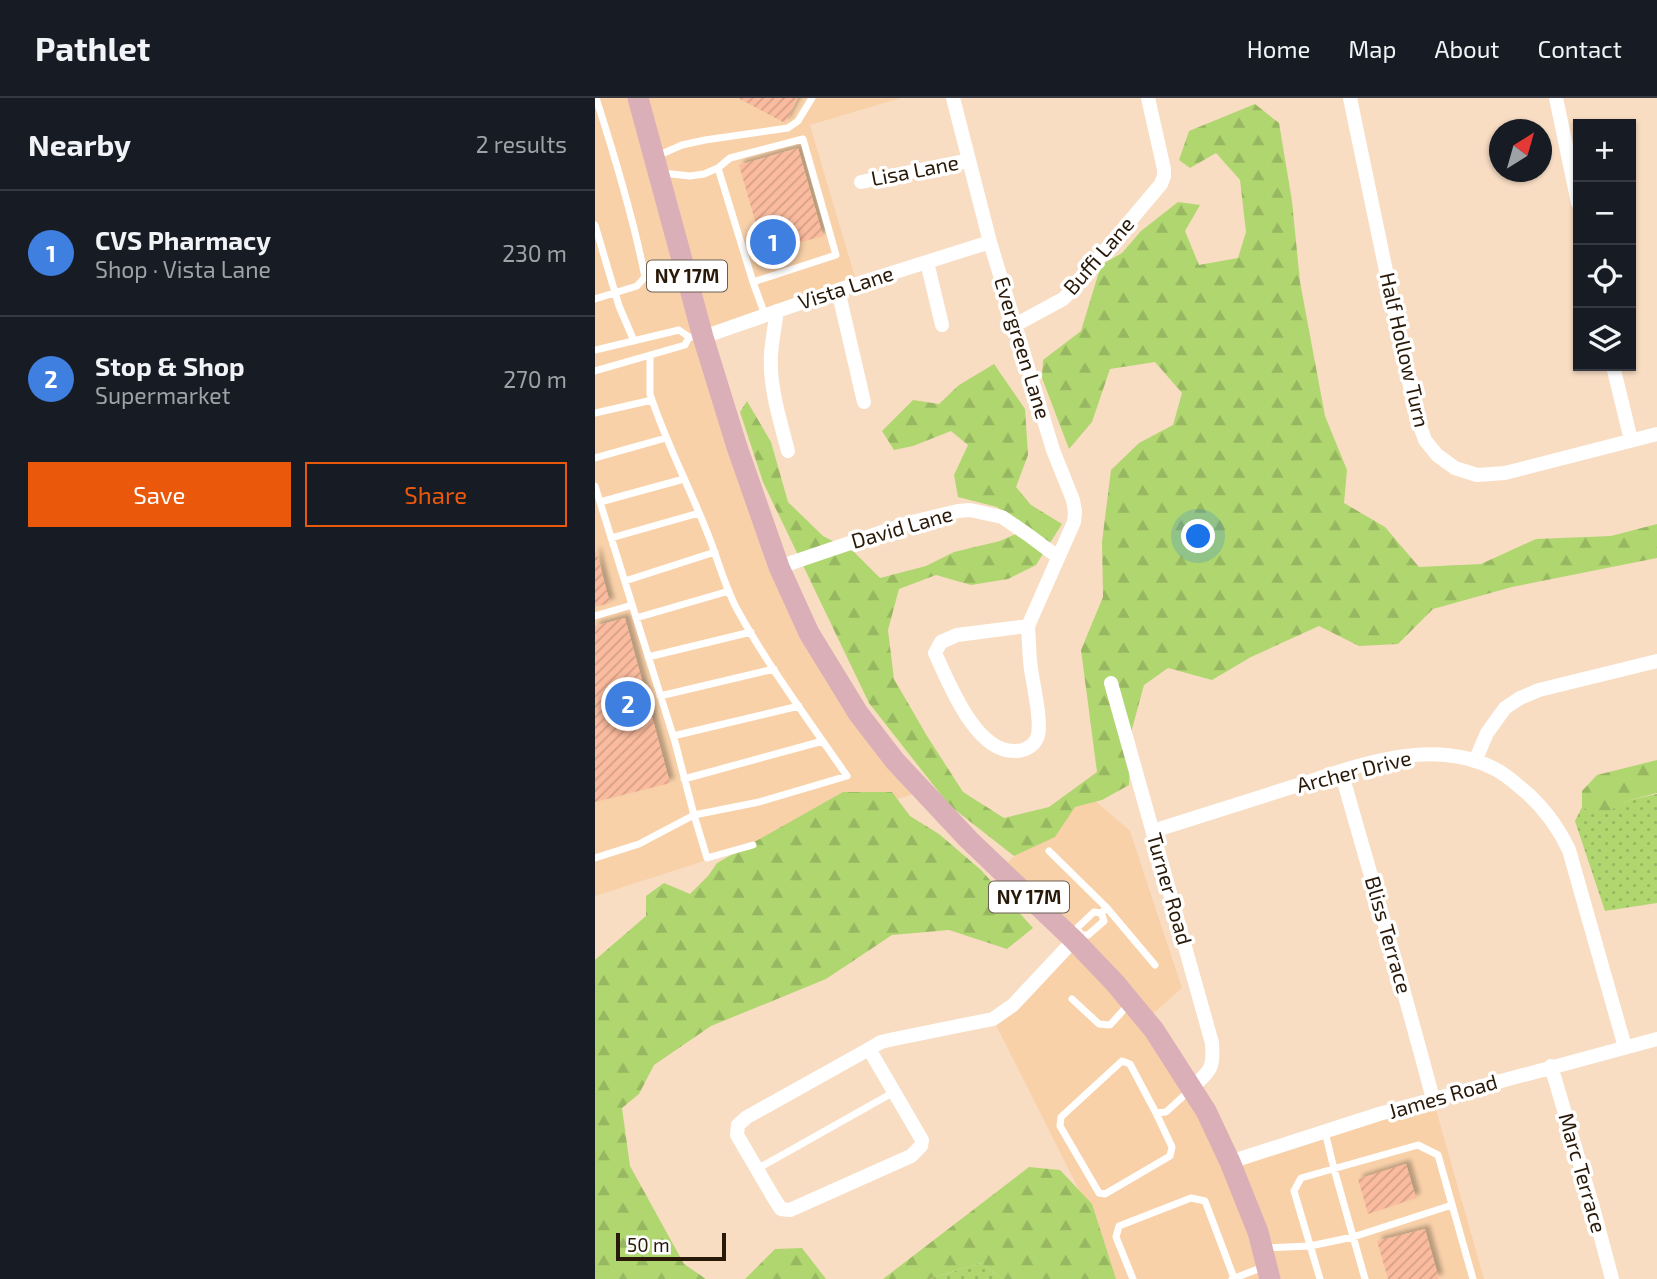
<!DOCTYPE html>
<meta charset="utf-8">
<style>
:root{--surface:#171b24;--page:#20242c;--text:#f1f3f6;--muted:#9ea1a6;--line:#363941;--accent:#ea580c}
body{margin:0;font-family:"Exo 2",sans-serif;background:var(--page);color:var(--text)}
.controls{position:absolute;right:21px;top:21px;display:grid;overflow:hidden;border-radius:0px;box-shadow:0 2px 5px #0004}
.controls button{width:63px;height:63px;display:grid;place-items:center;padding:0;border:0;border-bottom:2px solid var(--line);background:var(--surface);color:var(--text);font:35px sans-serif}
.compass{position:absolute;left:894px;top:21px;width:63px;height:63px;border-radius:50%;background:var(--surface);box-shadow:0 2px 5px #0004;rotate:37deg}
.scale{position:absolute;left:21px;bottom:18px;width:110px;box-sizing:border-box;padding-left:7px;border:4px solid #291908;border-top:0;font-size:19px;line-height:24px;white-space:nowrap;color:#291908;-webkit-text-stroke:5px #fff;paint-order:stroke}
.you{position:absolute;left:604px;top:439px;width:24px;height:24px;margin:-18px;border:5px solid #fff;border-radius:50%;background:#1a73e8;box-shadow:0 0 0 10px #1a73e833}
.badge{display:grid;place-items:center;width:46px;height:46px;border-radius:50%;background:var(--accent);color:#fff;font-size:23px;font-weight:700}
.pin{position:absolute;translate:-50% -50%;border:4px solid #fff;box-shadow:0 2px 7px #0006}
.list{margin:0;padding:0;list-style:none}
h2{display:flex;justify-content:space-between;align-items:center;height:91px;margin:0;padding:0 28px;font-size:30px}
h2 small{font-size:23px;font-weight:400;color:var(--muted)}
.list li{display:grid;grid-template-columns:46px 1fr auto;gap:21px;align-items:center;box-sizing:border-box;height:126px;padding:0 28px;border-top:2px solid var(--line)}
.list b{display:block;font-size:26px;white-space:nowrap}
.list p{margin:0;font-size:23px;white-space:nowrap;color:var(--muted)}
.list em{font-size:23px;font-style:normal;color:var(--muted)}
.actions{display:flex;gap:14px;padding:21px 28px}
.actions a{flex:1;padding:16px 0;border:2px solid var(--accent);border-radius:0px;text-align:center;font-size:24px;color:var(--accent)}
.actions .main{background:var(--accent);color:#fff}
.icon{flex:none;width:38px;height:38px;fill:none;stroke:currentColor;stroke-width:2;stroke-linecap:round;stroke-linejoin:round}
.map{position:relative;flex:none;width:1062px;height:1181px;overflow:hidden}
header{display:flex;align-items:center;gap:42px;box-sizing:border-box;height:98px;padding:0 35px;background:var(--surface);border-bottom:2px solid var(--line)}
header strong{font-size:33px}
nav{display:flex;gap:38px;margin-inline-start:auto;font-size:24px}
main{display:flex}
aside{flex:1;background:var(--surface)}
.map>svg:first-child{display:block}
.built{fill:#f9d1a9}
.grass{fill:url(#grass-dots)}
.forest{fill:url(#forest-firs)}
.building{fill:url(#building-hatch);filter:url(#shadow)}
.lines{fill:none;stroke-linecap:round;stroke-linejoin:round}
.lane{stroke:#fff;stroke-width:7}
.street{stroke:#fff;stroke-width:14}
.primary{stroke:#daafb8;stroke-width:21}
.labels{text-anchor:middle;stroke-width:7;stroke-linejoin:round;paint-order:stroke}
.shield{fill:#fff;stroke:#695e52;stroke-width:2}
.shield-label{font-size:19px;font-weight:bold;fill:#291908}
.street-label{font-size:21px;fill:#291908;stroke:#fff}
</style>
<header>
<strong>Pathlet</strong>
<nav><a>Home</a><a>Map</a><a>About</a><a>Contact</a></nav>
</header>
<main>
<aside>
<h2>Nearby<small>2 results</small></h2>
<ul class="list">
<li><span class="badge" style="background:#3f7fe0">1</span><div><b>CVS Pharmacy</b><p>Shop · Vista Lane</p></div><em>230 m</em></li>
<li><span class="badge" style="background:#3f7fe0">2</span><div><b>Stop &amp; Shop</b><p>Supermarket</p></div><em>270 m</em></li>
</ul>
<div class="actions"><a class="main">Save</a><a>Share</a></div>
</aside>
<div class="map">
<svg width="1062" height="1181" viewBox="0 0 1062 1181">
<defs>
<pattern id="grass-dots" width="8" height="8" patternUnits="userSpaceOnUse" patternTransform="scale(1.75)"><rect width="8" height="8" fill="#b0d670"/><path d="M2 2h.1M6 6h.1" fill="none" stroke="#97b760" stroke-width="1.8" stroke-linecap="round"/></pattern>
<pattern id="forest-firs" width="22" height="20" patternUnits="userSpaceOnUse" patternTransform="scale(1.75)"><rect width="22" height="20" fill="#b0d670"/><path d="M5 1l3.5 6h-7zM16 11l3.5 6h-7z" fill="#97b760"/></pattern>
<pattern id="building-hatch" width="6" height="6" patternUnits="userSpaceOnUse" patternTransform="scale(1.75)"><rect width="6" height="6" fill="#fabb9e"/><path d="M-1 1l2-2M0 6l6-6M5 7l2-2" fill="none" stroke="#d6a087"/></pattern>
<filter id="shadow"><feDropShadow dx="4.5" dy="-4.5" stdDeviation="2" flood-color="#0004"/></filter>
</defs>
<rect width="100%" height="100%" fill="#f8ddc3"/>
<path class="built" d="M 0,0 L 306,0 L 215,27 L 262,186 L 109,239 L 214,535 L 328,693 L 0,798 Z
M 488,692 L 535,733 L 587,890 L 551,922 L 635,1064 L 838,1001 L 889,1181 L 516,1181 L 496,1116 L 398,921 L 476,845 L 405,772 Z"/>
<path class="grass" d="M 1062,696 L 1062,805 L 1010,813 L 980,723 L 987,709 L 1004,717 L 1035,702 Z
M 386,1165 L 407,1181 L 334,1181 Z"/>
<path class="forest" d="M 660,6 L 684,25 L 697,103 L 705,184 L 730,318 L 752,372 L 749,405 L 790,429 L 824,469 L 886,466 L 941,441 L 1016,438 L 1062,426 L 1062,460 L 917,489 L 838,511 L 803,546 L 764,548 L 724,528 L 656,559 L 617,582 L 573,570 L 549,587 L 537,631 L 534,687 L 507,702 L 480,709 L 460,739 L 419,758 L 354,707 L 274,605 L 168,384 L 145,314 L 152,303 L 176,344 L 193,404 L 228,438 L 259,454 L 285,480 L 331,468 L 359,454 L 405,443 L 432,431 L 402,409 L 363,399 L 359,377 L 373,347 L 356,333 L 318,348 L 299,352 L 287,333 L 318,302 L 344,306 L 364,287 L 399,266 L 430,311 L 433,357 L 421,389 L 436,407 L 467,426 L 441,467 L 413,481 L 376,487 L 341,477 L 304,491 L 293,532 L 299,581 L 332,638 L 368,694 L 409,720 L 454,709 L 502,674 L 486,552 L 508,499 L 507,444 L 516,372 L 544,345 L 578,327 L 587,295 L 560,264 L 515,271 L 497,324 L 474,351 L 447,280 L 448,262 L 486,233 L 506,167 L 527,155 L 546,133 L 583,104 L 605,107 L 590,133 L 604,167 L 643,160 L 651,134 L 645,82 L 621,55 L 595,70 L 584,62 L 594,33 Z
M 1062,662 L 1062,695 L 1035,702 L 1004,718 L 987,709 L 987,693 L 1002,677 Z
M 248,694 L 297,694 L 315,718 L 344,736 L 386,772 L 438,830 L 412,851 L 354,832 L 297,837 L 231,881 L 116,928 L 59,967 L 44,996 L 27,1010 L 35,1068 L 89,1166 L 111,1181 L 0,1181 L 0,862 L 51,818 L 51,798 L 69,785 L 95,796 L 113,778 L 122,765 Z
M 434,1069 L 465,1072 L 497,1106 L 521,1181 L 407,1181 L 386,1165 L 334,1181 L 288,1181 Z
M 207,1150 L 231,1181 L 150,1181 L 180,1151 Z"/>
<path class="building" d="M 143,0 L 203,0 L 190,25 Z
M 203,50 L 228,138 L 169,154 L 144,67 Z
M 1,453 L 15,505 L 0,509 L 0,454 Z
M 30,520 L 75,685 L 0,704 L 0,528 Z
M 811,1066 L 821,1100 L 773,1116 L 763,1081 Z
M 830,1131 L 844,1181 L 793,1181 L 782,1143 Z"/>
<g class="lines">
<path class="lane" d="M 62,58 L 87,47 L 110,42 L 193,30 L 203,23 L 217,0
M 123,70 L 158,184
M 67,75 L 95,78 L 109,76 L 123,70 L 135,60 L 208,41 L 241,157 L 158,184 L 170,217
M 0,127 L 24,208 L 39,243
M 0,201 L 42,188 L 50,179 C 38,119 20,59 1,0
M 0,252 L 84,232 L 94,239 L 104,239
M 55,257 L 55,296 C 71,345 95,390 114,439 C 123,462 131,492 143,513 C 175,571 215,624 252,678 L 164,704 L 99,717 L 112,760 L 158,747
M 0,273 L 90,247 L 94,239
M 0,315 L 57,302
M 0,360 L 71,340
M 0,388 L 80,644 L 99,717 L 44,746 L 0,760
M 5,404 L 89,381
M 16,440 L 104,415
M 30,483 L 120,454
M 0,518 L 37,507
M 41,520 L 134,493
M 53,559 L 156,534
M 65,598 L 179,571
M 78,638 L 204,608
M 89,681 L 228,643
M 454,753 L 512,810 L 506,815 L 509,823 L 493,837 L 485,837 L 482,840
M 512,810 L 560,867
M 485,837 L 483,829 L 499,814 L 506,815
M 477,901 L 504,926 L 515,927 L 534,906
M 527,963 L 535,966 L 561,1015 L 577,1049 L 575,1058 L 510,1096 L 504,1095 L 465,1028 L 466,1019 Z
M 561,1015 L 571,1014 L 594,993
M 730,1034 L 739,1071 L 770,1181
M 162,1071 L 299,994
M 671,1150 L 715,1148 L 758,1139 L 857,1107
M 538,1181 L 521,1139 L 524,1128 L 596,1100 L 610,1103 L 639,1180
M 637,1181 L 671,1168
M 725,1181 L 699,1093 L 706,1080 L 823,1047 L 843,1057 L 878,1181"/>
<path class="street" d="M 358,0 L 395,144 L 458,352 L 478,402 L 480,414 L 479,424 L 433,528
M 755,0 L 821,317 L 830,342 L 842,357 L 860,370 L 882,377 L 910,375 L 1062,336
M 961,0 L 983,105
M 266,84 L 374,62
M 332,164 L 347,227
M 243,192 L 269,304
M 182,213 C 180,227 177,242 176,256 C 174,289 185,322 193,353
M 420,227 L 468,201 L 475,194 L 566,86 L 569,78 L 569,71 L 553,0
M 108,239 L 243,192 L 395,144
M 1018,268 L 1036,342
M 184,469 L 317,424 L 363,413 L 375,412 L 407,419 L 432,436 L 463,459
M 433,528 C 434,542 434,557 436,571 C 438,587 448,626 442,640 C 439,648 429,653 421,653 C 381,656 354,585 340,555 L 346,544 L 362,537 Z
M 516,585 L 617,945 C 619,972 615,972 597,990
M 880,663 L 892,635 L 910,610 L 925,600 L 944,592 L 1062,563
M 746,673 C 777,782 809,891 838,1001
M 558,733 C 605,718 652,703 700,688 C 762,668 837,638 900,671 C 910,676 918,683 926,690 C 947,707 962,727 974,752 L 1030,949
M 274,951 L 327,1042 L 326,1048 L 316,1058 L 195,1112 L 186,1111 L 180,1102 L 142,1037 L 143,1027 L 152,1019 Z
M 274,951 L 286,944 L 299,941 L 398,921 L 418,907 L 479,842
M 956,968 L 999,1113 L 1017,1181
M 635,1064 L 784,1016 L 1062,941"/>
<path class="primary" d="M 43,0 L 108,239 L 142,349 L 184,469 L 214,535 L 263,615 L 300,663 L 374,742 L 479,842 L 520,885 L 559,932 L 611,1013 L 635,1064 L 663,1134 L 675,1181"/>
</g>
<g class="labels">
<g class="shield">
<rect x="52" y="162.5" width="80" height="31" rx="5"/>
<rect x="394" y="783.5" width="80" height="31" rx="5"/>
</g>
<g class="shield-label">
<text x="92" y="185">NY 17M</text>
<text x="434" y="806">NY 17M</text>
</g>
<g class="street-label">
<text transform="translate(320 73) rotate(-11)" y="7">Lisa Lane</text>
<text transform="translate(504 158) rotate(-49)" y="7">Buffi Lane</text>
<text transform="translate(251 190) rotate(-18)" y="7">Vista Lane</text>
<text transform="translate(427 250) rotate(73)" y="7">Evergreen Lane</text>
<text transform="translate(809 252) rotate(77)" y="7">Half Hollow Turn</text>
<text transform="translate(307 430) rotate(-16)" y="7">David Lane</text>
<text transform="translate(759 674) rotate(-14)" y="7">Archer Drive</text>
<text transform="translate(574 791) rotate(74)" y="7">Turner Road</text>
<text transform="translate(793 837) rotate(74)" y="7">Bliss Terrace</text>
<text transform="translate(848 999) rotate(-16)" y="7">James Road</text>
<text transform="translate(987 1075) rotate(74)" y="7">Marc Terrace</text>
</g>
</g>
</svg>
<div class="controls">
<button>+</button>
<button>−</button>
<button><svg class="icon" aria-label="locate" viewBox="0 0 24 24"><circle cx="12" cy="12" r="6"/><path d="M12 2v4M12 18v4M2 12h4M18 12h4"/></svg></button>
<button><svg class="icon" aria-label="layers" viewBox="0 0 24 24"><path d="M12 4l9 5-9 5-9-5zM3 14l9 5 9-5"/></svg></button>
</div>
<svg class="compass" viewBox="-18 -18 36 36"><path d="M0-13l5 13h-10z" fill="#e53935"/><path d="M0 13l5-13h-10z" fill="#9ea1a6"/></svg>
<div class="scale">50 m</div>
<div class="you"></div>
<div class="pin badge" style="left:178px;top:144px;background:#3f7fe0">1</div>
<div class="pin badge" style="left:33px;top:606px;background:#3f7fe0">2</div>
</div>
</main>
